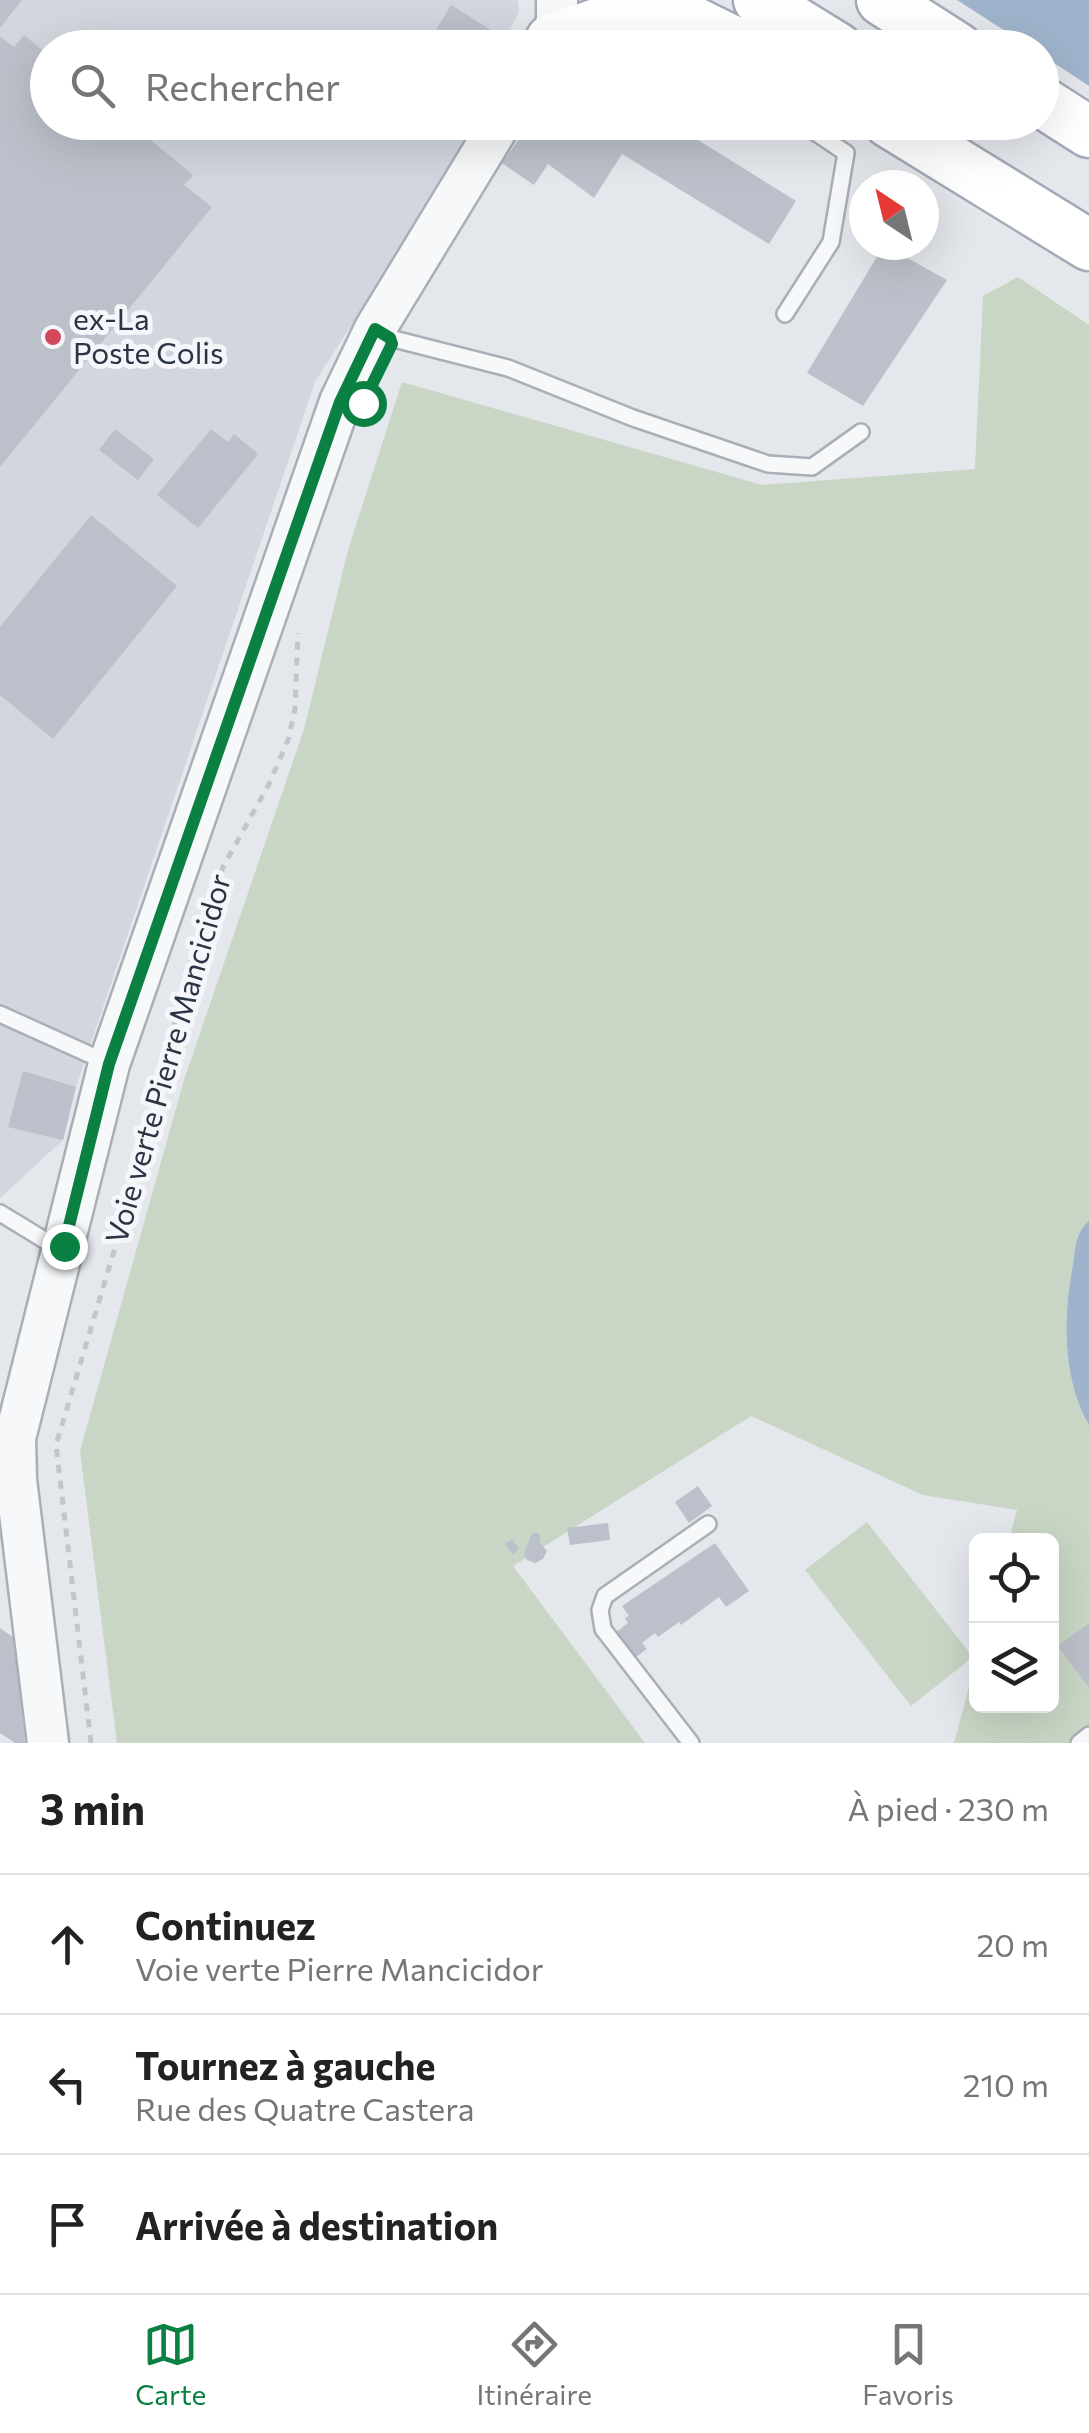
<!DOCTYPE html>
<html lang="fr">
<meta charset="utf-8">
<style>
:root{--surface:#fff;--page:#f6f6f6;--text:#222;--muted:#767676;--line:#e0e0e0;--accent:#0b8043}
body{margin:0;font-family:Commissioner,sans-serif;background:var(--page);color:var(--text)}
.controls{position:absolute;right:30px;bottom:30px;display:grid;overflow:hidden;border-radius:15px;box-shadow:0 10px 40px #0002}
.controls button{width:90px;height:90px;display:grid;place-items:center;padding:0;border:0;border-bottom:2px solid var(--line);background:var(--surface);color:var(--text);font:50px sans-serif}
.compass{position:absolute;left:849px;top:170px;width:90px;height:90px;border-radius:50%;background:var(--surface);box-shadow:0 10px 40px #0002;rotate:325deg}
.stop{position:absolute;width:30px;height:30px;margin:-22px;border:8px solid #0b8043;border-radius:50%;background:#fff}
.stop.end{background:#0b8043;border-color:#fff;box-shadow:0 2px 10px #0008}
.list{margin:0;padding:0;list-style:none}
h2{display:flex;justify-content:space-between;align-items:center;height:130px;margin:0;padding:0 40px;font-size:42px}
h2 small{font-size:32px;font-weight:400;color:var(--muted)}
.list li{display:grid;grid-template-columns:65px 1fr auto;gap:30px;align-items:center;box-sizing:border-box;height:140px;padding:0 40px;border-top:2px solid var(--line)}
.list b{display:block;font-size:38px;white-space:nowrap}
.list p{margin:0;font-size:32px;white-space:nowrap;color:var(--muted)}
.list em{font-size:32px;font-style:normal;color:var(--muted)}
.icon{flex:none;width:55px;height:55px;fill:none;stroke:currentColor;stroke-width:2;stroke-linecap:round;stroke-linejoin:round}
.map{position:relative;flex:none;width:1089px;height:1743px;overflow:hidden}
.search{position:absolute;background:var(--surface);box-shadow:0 10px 40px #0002;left:30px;right:30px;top:30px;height:110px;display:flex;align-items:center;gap:25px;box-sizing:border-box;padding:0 35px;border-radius:55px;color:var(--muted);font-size:38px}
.sheet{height:550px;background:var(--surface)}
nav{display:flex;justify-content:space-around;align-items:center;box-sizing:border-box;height:140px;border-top:2px solid var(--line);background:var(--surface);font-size:28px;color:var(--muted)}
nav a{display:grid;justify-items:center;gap:5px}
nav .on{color:var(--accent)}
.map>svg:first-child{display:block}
.built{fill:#d2d6de}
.green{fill:#c9d6c5}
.water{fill:#9fb4cc}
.building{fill:#bbc0ca}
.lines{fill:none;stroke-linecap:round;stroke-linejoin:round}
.service-casing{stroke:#a9aeb7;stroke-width:20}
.tertiary-casing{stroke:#a9aeb7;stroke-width:45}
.primary-casing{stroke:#a3abb8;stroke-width:55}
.path{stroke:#c2c5cb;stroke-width:5;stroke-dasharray:8 8;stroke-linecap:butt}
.service{stroke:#f7f8fa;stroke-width:15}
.tertiary{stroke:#f7f8fa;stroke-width:40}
.primary{stroke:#fff;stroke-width:50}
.route{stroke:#0b8043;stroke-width:12}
.poi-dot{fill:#d1495b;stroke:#f4f6f9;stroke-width:4}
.labels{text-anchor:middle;stroke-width:10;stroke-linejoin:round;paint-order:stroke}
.poi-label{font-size:30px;fill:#2b3445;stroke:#f4f6f9;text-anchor:start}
.street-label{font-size:30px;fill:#2b3445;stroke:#f4f6f9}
</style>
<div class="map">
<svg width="1089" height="1743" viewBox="0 0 1089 1743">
<rect width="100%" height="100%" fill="#e4e7ec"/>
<path class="built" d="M 0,0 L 518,0 L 519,11 L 502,47 L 48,48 L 48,122 L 475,122 L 477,128 L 315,382 L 76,1087 L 63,1140 L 0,1198 Z"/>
<path class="green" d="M 1018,277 L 1089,325 L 1089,1221 C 1075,1233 1076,1246 1073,1264 C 1063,1316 1062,1378 1089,1425 L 1089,1743 L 954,1743 L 976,1661 L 976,1706 L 1052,1706 L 1052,1540 L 1009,1540 L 1017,1510 L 923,1495 L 751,1416 L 513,1566 L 645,1743 L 117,1743 L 80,1451 L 184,1080 L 304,729 L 348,550 L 402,382 L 762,485 L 975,469 L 983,296 Z
M 867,1522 L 973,1657 L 911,1706 L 805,1570 Z"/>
<path class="water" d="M 957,0 L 1089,0 L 1089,86 L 1042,55 L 1042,48 L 1030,47 Z
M 1089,1221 L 1089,1425 C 1062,1378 1063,1316 1073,1264 C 1076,1246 1075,1233 1089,1221 Z"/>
<path class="building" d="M 0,0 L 22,0 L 0,28 Z
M 451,5 L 507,40 L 502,48 L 425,48 Z
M 24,35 L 48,55 L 48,122 L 129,122 L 193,175 L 184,185 L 212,207 L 0,467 L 0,36 L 14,47 Z
M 434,122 L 456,122 L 450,132 Z
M 531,122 L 669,122 L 796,201 L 769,244 L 622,154 L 594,198 L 548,164 L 534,185 L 502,163 Z
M 884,245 L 947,280 L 863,406 L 807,373 Z
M 115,429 L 154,459 L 138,480 L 99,450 Z
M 211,429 L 228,442 L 234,434 L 258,454 L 198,528 L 157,495 Z
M 91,515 L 177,586 L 53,739 L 0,695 L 0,627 Z
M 23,1071 L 76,1087 L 63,1140 L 8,1127 Z
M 698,1486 L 712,1506 L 689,1523 L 675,1502 Z
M 608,1523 L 610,1540 L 570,1545 L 567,1528 Z
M 532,1533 L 539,1533 L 540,1543 L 547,1551 L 543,1559 L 535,1563 L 527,1560 L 524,1554 Z
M 512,1539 L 519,1549 L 513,1555 L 505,1544 Z
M 715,1543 L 749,1591 L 726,1607 L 719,1597 L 681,1625 L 679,1622 L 658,1637 L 655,1633 L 642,1643 L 647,1649 L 633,1659 L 615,1633 L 628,1623 L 625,1618 L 629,1616 L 622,1606 Z
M 1089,1623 L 1089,1688 L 1058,1646 Z
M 0,1628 L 14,1638 L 25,1743 L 15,1743 L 0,1733 Z"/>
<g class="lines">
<defs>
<path id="service" d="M 632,48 L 657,43 L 673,48
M 785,314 L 831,242 L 846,153 L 800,122
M 375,329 L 390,338 L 508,368 L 633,418 L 768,464 L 812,467 L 861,432
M 0,1014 L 106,1062
M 0,1213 L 46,1241 L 60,1245
M 691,1743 L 603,1629 L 600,1610 L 605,1596 L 708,1524
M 1079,1743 L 1089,1735"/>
<path id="tertiary" d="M 548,48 L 557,21 L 557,0
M 48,1743 L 16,1480 L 15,1438 L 109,1064 L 340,402 L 375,329 L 501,122"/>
<path id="primary" d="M 649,0 L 746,48
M 759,0 L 837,48
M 882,0 L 957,48
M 551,40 L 611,19 L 636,14 L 675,13
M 1042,102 L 1089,132
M 889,122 L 1089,245"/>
</defs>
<use href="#service" class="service-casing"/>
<use href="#tertiary" class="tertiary-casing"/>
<use href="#primary" class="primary-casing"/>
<path class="path" d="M 91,1743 L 56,1445 L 123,1221 L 194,949 L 223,867 L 269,784 L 288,740 L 295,709 L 298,633"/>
<use href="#service" class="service"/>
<use href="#tertiary" class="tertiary"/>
<use href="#primary" class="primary"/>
</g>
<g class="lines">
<path class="route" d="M 64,1246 L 109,1064 L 340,402 L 375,329 L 390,338 L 392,344 L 363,403"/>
</g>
<circle class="poi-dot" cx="53" cy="337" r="10"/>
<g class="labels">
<g class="poi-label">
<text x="73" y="330">ex-La<tspan x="73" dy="34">Poste Colis</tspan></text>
</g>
<g class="street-label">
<text transform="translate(169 1059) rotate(-74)" y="10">Voie verte Pierre Mancicidor</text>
</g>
</g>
</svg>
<div class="controls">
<button><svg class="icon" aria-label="locate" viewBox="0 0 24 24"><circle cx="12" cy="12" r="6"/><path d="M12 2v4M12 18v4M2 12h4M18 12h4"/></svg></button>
<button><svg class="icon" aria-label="layers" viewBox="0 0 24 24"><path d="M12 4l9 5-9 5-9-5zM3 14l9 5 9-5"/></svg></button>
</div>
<svg class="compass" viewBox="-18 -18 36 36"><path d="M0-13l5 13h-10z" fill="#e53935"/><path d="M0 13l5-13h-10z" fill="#767676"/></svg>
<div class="stop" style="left:363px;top:403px"></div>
<div class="stop end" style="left:64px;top:1246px"></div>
<div class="search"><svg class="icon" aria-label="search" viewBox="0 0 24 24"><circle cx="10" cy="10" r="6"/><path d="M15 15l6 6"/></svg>Rechercher</div>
</div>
<section class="sheet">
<h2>3 min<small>À pied · 230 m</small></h2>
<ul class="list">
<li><svg class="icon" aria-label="ahead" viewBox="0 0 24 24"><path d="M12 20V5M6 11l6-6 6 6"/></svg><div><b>Continuez</b><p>Voie verte Pierre Mancicidor</p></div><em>20 m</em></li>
<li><svg class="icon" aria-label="left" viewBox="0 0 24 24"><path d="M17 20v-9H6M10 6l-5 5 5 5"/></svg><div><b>Tournez à gauche</b><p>Rue des Quatre Castera</p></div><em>210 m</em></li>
<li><svg class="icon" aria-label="arrive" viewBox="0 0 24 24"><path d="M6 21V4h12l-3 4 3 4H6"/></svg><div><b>Arrivée à destination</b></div></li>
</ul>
</section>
<nav>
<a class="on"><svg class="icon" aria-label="map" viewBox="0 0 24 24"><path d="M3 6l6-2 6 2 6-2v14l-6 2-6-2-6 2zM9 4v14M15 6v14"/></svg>Carte</a>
<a><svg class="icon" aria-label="directions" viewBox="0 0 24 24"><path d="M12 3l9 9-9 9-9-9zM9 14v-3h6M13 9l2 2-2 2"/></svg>Itinéraire</a>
<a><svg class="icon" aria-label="saved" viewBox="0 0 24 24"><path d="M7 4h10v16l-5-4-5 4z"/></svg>Favoris</a>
</nav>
